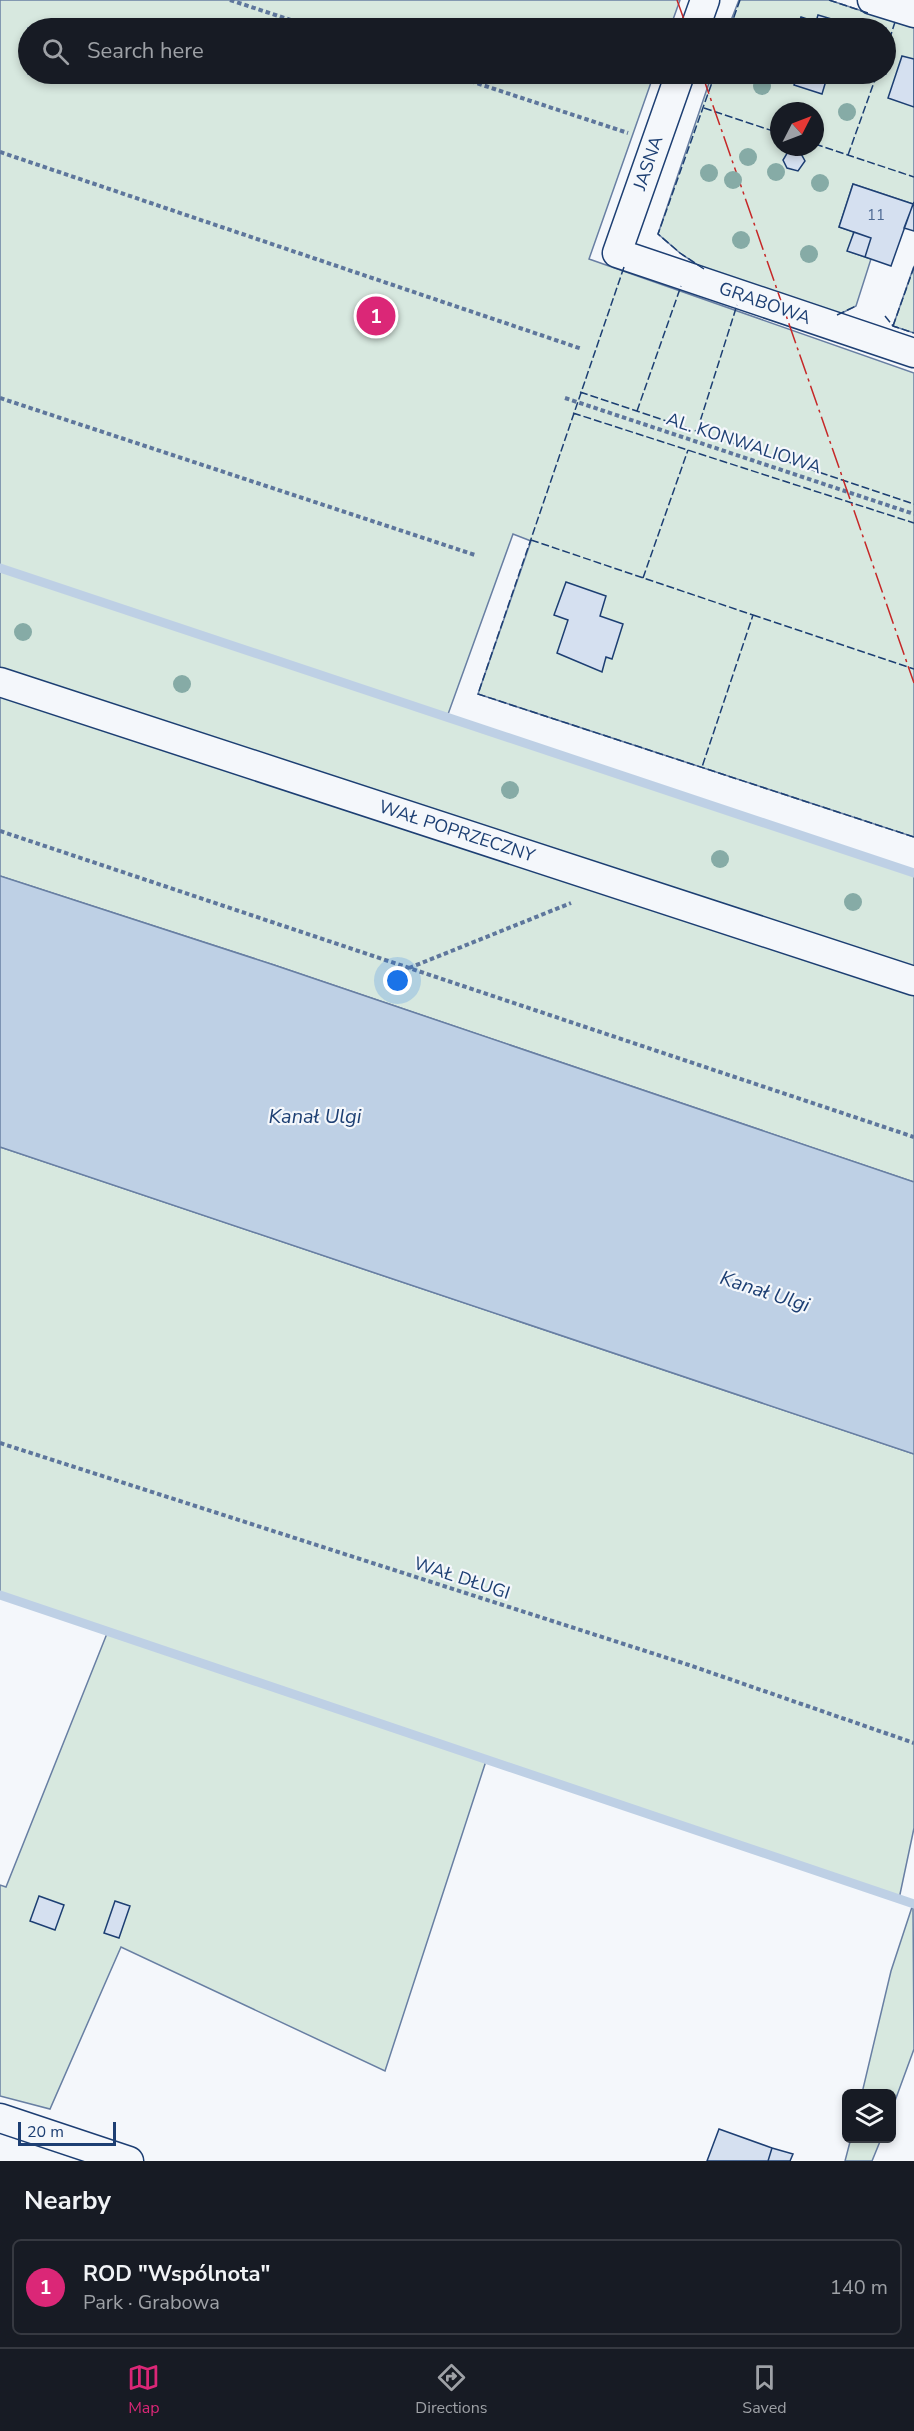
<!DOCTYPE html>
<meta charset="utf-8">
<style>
:root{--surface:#171b24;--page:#20242c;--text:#f1f3f6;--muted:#9ea1a6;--line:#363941;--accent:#db2777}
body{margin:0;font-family:"Nunito Sans",sans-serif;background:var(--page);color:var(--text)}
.controls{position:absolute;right:18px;bottom:18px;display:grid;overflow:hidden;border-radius:9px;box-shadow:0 3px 9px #0003}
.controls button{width:54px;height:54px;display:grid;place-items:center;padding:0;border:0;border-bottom:2px solid var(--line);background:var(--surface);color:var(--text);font:30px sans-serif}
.compass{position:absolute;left:770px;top:102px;width:54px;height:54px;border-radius:50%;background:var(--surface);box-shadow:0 3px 9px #0003;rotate:48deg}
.scale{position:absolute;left:18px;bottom:15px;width:98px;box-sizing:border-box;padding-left:6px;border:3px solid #1d3f73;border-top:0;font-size:16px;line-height:21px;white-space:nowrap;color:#1d3f73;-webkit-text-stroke:4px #f4f7fb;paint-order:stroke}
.you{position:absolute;left:398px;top:981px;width:21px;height:21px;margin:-15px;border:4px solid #fff;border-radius:50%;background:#1a73e8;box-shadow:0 0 0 9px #1a73e833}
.badge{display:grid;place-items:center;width:39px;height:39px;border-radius:50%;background:var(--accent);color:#fff;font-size:20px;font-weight:700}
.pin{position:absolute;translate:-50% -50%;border:3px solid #fff;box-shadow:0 2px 6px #0006}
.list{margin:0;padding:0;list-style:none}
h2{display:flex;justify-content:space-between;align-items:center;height:78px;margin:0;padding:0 24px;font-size:26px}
h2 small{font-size:20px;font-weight:400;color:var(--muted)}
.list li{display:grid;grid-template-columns:39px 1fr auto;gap:18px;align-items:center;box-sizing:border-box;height:96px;margin:0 12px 12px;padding:0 12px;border:2px solid var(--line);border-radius:9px}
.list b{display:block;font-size:22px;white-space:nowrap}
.list p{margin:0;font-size:20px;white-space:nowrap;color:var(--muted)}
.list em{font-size:20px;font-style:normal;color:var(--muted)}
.icon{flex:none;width:33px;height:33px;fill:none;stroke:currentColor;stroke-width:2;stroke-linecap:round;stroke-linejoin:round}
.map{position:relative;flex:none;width:914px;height:2161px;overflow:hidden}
.search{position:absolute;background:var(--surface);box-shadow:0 3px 9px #0003;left:18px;right:18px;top:18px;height:66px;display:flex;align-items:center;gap:15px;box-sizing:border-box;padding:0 21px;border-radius:33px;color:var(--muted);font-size:22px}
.sheet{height:186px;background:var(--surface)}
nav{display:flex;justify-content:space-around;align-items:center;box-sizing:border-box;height:84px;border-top:2px solid var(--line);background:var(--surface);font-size:16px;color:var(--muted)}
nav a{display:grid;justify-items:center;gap:3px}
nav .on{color:var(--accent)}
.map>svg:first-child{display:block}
.green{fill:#d7e8df;stroke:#687fa3;stroke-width:1.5;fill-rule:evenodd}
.water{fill:#bed0e5;stroke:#687fa3;stroke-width:1.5}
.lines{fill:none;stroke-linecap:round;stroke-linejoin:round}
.stream{stroke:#bed0e5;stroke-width:9}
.building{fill:#d5e0f0;stroke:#1d3f73;stroke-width:1.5}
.street-casing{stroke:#1d3f73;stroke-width:31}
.path{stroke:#5e769c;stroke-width:4;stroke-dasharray:4.5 3;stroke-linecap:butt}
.street{stroke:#f4f7fb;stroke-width:28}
.fence{stroke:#1d3f73;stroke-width:1.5;stroke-dasharray:8 3;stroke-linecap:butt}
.power{stroke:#c62828;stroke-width:1.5;stroke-dasharray:21 4.5 3 4.5;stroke-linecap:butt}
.tree{fill:#86aba6}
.labels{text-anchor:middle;stroke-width:4.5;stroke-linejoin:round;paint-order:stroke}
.number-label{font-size:15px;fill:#4b6792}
.street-label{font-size:18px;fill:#1d3f73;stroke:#f4f7fb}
.water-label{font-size:20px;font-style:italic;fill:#1d3f73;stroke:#f4f7fb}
</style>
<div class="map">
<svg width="914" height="2161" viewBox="0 0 914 2161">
<rect width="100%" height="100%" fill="#f4f7fb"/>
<path class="green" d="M 0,0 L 680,0 L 670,28 L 28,28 L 28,74 L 654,74 L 589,259 L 914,373 L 914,837 L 478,694 L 531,541 L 513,534 L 447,717 L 914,873 L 914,1182 L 274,965 L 0,876 Z
M 739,0 L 829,0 L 914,28 L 914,202 L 913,204 L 853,184 L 839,227 L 854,232 L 848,251 L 871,259 L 856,306 L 836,316 L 711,274 L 680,253 L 658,234 L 712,74 L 886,74 L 886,28 L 728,28 ZM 779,111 L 815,111 L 815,147 L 779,147 Z
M 914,266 L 914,333 L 893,326 Z
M 0,1147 L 914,1454 L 914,1828 L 899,1899 L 486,1761 L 385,2071 L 121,1947 L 50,2109 L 0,2096 L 0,1885 L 6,1887 L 108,1631 L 0,1596 Z
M 913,1904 L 914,2049 L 892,2109 L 892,2094 L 862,2093 L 891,1971 Z
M 851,2138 L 881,2139 L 872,2161 L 845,2161 Z"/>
<path class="water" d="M 0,876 L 274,965 L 914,1182 L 914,1454 L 0,1147 Z"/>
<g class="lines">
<path class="stream" d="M 0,568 L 914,873
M 0,1595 L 914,1904"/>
</g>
<path class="building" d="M 818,15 L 835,20 L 833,28 L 835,28 L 797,28 L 801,17 L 816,22 Z
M 902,56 L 914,59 L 914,107 L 888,98 Z
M 797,74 L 828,74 L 822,94 L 794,85 Z
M 789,150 L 800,152 L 805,161 L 798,171 L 787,168 L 783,160 Z
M 853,184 L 913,204 L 891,266 L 865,257 L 871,238 L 839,227 Z
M 914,202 L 914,231 L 904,228 Z
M 854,232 L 871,238 L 865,257 L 847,251 Z
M 566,582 L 606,596 L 600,616 L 623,624 L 612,659 L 606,657 L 602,672 L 557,653 L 568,620 L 554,615 Z
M 39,1896 L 64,1905 L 55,1930 L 30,1921 Z
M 115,1901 L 130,1906 L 119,1938 L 104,1933 Z
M 719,2129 L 772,2148 L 768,2161 L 707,2161 Z
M 772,2148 L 793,2154 L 790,2161 L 768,2161 Z"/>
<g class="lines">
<defs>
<path id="street" d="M 872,0 L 914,13
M 695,28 L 705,0
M 680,74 L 617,253 L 914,353
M 0,682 L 914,981
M 0,2118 L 129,2161"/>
</defs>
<use href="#street" class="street-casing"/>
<path class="path" d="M 230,0 L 315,28
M 449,74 L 628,133
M 0,152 L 582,349
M 0,398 L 475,555
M 565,398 L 914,514
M 0,831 L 914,1137
M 409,968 L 571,903
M 0,1443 L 689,1665 L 914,1743"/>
<use href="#street" class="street"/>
<path class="fence" d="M 829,0 L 868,13
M 730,28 L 740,0
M 886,50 L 895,22
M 704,108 L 779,133
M 815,144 L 914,177
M 848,155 L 877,74
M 624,267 L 478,694 L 914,837
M 704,269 L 680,253 L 658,234 L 715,74
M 837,315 L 856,306
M 885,316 L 893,326 L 914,333
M 893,326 L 914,267
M 580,392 L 914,504
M 637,411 L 681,286
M 573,413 L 914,523
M 697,431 L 737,305
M 531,540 L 753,615 L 702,767
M 643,578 L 688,450
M 753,615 L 914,669"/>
<path class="power" d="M 677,0 L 687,28
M 702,74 L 914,683"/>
</g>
<g class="tree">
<circle cx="762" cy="86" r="9"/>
<circle cx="847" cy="112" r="9"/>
<circle cx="748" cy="157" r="9"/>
<circle cx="776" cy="172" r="9"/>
<circle cx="709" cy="173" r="9"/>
<circle cx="733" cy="180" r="9"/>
<circle cx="820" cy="183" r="9"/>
<circle cx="741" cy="240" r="9"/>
<circle cx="809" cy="254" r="9"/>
<circle cx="23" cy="632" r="9"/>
<circle cx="182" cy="684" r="9"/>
<circle cx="510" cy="790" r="9"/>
<circle cx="720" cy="859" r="9"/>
<circle cx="853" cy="902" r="9"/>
</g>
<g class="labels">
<g class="number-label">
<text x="876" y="220">11</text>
</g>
<g class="street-label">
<text transform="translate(648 163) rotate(-71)" y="6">JASNA</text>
<text transform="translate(765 303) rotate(19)" y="6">GRABOWA</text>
<text transform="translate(744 443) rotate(18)" y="6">AL. KONWALIOWA</text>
<text transform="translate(457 831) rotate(18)" y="6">WAŁ POPRZECZNY</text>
<text transform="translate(462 1578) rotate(18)" y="6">WAŁ DŁUGI</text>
</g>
<g class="water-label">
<text x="315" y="1123">Kanał Ulgi</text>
<text transform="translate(765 1291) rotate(18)" y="7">Kanał Ulgi</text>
</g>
</g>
</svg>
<div class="controls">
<button><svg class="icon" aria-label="layers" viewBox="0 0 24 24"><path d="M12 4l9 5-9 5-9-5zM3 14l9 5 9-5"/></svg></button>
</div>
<svg class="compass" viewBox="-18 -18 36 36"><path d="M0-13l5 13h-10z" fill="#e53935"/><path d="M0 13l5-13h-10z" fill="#9ea1a6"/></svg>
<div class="scale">20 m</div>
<div class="you"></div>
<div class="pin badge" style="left:376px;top:316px">1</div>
<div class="search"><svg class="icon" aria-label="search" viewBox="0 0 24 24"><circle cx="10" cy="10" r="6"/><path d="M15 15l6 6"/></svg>Search here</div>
</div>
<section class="sheet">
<h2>Nearby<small></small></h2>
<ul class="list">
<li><span class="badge">1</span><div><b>ROD &quot;Wspólnota&quot;</b><p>Park · Grabowa</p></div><em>140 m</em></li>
</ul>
</section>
<nav>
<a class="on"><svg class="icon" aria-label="map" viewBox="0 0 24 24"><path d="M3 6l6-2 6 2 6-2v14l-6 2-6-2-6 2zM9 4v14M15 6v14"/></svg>Map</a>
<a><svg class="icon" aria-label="directions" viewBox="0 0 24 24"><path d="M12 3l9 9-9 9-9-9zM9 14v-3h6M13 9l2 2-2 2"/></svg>Directions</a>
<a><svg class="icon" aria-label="saved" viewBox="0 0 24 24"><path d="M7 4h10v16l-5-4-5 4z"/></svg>Saved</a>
</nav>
